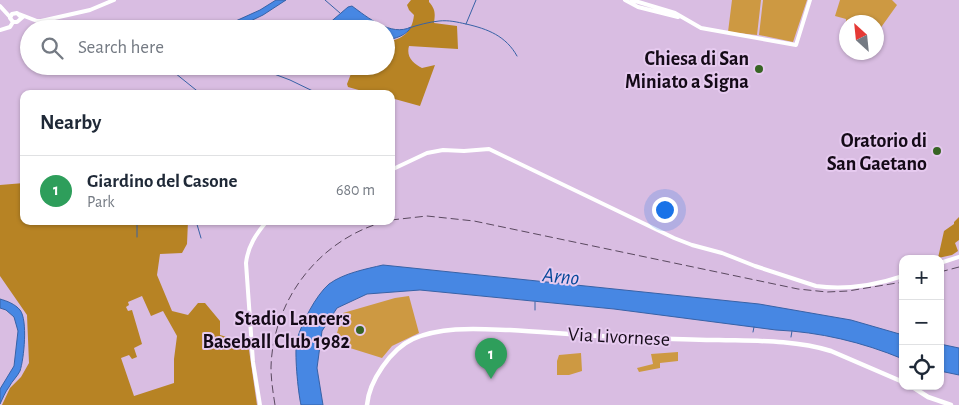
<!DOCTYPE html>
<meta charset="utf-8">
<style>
:root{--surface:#fff;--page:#f2f2f3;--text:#1f2937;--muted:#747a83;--line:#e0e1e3;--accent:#0f766e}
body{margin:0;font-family:"Alegreya Sans",sans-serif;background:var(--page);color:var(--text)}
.controls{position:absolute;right:15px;bottom:15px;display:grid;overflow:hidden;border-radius:10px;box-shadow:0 1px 4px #0004}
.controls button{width:45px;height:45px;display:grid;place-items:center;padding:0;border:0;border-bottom:1px solid var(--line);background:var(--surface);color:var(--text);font:25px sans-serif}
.compass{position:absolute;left:839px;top:15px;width:45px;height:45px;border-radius:50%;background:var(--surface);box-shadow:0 1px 4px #0004;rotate:333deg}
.you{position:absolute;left:664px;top:209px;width:18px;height:18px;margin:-12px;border:4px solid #fff;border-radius:50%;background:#1a73e8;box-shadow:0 0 0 8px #1a73e833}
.badge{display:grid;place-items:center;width:32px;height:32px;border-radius:50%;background:var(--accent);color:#fff;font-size:16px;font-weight:700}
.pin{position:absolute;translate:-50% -41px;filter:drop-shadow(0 1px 2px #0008)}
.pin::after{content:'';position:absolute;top:26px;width:18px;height:15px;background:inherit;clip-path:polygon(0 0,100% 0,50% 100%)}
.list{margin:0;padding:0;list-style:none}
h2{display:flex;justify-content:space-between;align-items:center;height:65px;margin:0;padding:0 20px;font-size:21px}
h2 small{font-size:16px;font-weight:400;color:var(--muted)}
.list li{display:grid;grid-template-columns:32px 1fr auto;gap:15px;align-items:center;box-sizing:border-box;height:70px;padding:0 20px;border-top:1px solid var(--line)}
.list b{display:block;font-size:19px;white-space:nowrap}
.list p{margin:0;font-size:16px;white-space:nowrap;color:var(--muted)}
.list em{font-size:16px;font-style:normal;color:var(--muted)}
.icon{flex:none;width:28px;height:28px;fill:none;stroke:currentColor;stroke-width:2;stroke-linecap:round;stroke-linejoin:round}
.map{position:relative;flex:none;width:959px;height:405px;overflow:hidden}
.search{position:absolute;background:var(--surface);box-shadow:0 1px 4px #0004;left:20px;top:20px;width:375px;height:55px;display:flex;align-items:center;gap:12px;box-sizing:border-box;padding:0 18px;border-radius:28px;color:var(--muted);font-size:19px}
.panel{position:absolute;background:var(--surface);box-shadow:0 1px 4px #0004;left:20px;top:90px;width:375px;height:135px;border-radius:10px}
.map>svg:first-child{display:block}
.green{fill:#cd9942}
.forest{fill:#b78324;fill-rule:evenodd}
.water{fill:#4787e3;stroke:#3862a6}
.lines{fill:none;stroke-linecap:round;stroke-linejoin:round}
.stream{stroke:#3862a6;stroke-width:1}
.secondary{stroke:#fff;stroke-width:4}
.primary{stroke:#fff;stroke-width:4.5}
.rail{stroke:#5a495f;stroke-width:1;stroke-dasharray:8 4;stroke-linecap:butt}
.poi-dot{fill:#376423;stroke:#e6caef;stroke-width:2}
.labels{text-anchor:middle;stroke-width:4;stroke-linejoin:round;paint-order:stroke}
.poi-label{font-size:20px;font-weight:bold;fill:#140a17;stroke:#e6caef;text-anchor:end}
.street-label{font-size:20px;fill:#140a17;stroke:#e6caef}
.water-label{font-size:21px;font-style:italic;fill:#054899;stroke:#e6caef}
</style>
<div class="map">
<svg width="959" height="405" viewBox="0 0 959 405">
<rect width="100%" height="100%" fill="#d9bde2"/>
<path class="green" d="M 732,0 L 761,0 L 757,35 L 728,32 Z
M 763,0 L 807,0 L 793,42 L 759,35 Z
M 840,0 L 892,0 L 897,5 L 877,33 L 876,22 L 846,23 L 846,19 L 835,16 Z
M 409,296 L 419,333 L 392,346 L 382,358 L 334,343 L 343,313 L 395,298 Z
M 678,352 L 678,361 L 660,363 L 660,368 L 639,372 L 637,368 L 653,364 L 651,354 Z
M 581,353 L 582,371 L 569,375 L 557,375 L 557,361 L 559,355 Z"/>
<path class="forest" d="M 411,0 L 429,0 L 429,2 C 436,10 435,14 434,23 L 457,26 L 458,49 L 409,46 C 406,57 413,63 422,68 L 435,65 L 420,106 L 391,98 L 391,94 L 373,94 L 348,87 L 347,84 L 354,66 L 386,66 L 386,43 C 403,38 412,33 414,15 L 409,10 L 407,5 Z
M 24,183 L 24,221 L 188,221 L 187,244 L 182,253 L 160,254 L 157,275 L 172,311 L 188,315 L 198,303 L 205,303 L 220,321 L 220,335 L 248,343 L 257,405 L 2,405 L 10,388 L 21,377 L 29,363 L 27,315 L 0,276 L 0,185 ZM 142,296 L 151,316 L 163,311 L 177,336 L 174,359 L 174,383 L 134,396 L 121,358 L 129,355 L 132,359 L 137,357 L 134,348 L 142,344 L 132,310 L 128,311 L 126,307 L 129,305 L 128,302 Z
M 959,217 L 959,240 L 955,243 L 958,251 L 952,255 L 938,258 L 944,231 L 954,224 L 954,222 Z"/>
<path class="water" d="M 276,0 L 286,0 L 263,15 L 236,28 L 218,29 L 260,10 Z
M 352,6 C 367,17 391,37 411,27 C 407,35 395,39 386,40 L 386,29 L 334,29 L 327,25 L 348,7 Z
M 383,265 L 759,304 L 851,320 L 903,335 L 903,359 C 862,342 820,332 776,330 L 614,309 L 420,290 L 367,294 L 337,308 L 322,331 L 317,368 L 323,405 L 301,405 C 298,392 294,351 297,340 C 301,324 316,295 329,284 C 344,273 366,269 383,265 Z
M 0,299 C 7,301 15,304 20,310 C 28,320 24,359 20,371 C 17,377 12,381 9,387 C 5,392 3,398 0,404 L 0,389 L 14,366 L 18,331 L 14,317 L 6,310 L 0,308 Z
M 940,344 L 959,348 L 959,375 L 940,371 Z"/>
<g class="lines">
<path class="stream" d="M 325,0 L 340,13
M 466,24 L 476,0
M 409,28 C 418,25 429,22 439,21 C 449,20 457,22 466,24 C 488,29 506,36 517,56
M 253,66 L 290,80 L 319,94
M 170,69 L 201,94
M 196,221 L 201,238
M 137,237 L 137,221
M 535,302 L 535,310
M 753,332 L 754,327
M 791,337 L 792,331"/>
<path class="secondary" d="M 625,0 L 638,7 L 678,17
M 632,0 L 675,13 L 701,28 L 796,45 L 810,0
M 0,6 L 10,17
M 19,14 L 37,21 L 41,21 L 90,10 L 114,0
M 13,22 L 10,18 L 12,14 L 17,13 L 20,16
M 0,30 L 10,27 L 13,22 L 17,22 L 24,16
M 391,170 L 427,153 L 443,150 L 464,151 L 489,149 L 674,238 L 692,245 L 722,253 L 755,266 L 816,286 C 844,290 876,285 903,276
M 940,263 L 959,257
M 260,405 L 253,362 L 246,263 C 248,246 256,234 267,221"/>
<path class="primary" d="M 911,386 L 928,397 L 951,405
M 367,405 C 369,381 391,349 413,339 C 443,326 478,329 510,330 C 547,332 584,336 620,337 C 653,338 686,340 719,340 C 757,341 794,340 831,351 L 903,382"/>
<path class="rail" d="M 391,220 L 427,216 L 474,221 L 798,289 L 827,292 L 848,291 L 903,282
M 940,272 L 959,267
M 275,405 C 273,392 271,380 271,367 C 273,298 321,238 387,221"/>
</g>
<g class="poi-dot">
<circle cx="759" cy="69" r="5"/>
<circle cx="937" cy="151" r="5"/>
<circle cx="360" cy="330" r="5"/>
</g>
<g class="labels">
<g class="poi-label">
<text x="749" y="65">Chiesa di San<tspan x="749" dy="23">Miniato a Signa</tspan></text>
<text x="927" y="147">Oratorio di<tspan x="927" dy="23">San Gaetano</tspan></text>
<text x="350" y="325">Stadio Lancers<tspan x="350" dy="23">Baseball Club 1982</tspan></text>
</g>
<g class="street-label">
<text transform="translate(619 336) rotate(3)" y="7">Via Livornese</text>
</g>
<g class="water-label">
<text transform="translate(561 276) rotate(6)" y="7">Arno</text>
</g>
</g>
</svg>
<div class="controls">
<button>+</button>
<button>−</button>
<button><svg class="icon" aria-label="locate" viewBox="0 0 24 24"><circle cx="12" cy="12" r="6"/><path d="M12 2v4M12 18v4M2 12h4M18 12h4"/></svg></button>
</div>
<svg class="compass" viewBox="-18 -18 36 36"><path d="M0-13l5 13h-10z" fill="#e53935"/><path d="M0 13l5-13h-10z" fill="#747a83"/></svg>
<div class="you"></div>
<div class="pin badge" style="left:491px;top:379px;background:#2e9e5b">1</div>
<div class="search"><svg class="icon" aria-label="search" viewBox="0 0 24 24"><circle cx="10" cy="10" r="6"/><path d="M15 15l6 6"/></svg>Search here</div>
<section class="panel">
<h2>Nearby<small></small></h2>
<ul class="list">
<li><span class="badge" style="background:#2e9e5b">1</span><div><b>Giardino del Casone</b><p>Park</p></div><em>680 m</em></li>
</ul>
</section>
</div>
